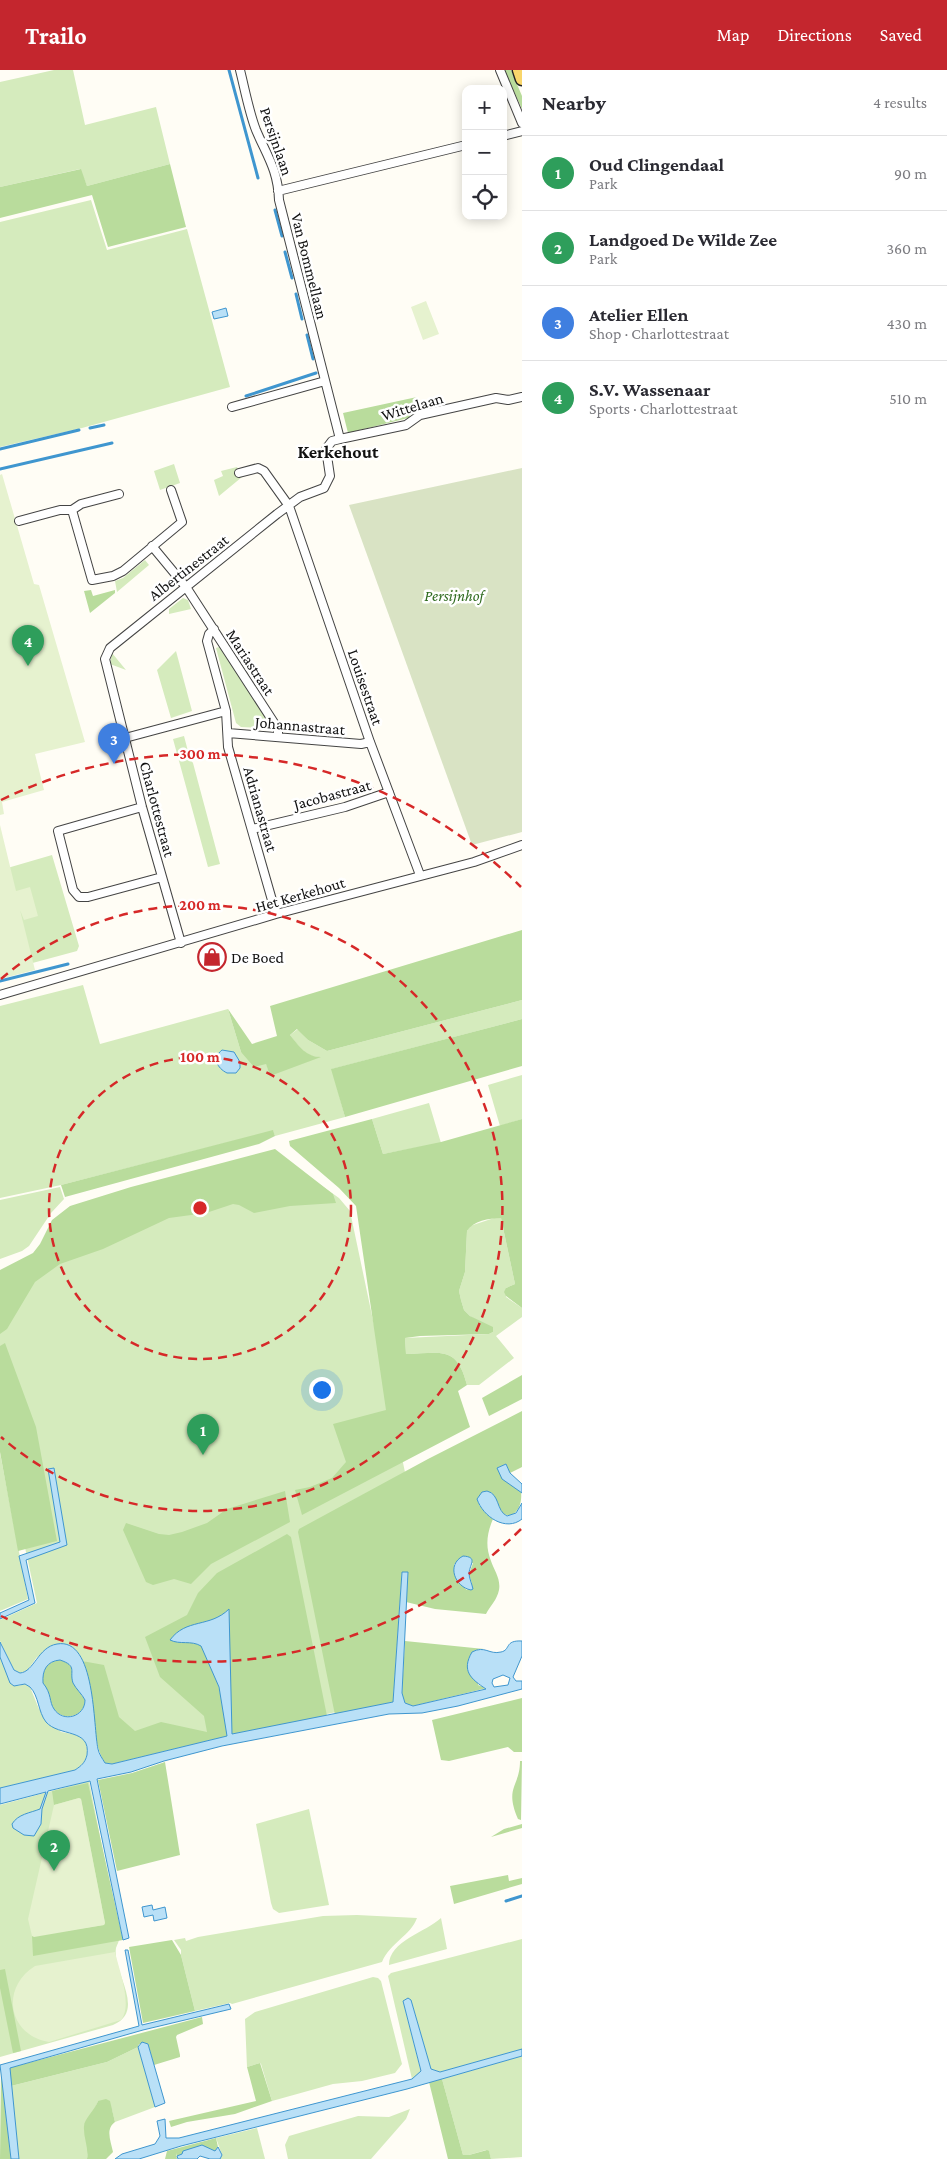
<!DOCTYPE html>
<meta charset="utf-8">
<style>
:root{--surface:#fff;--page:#f7f7f7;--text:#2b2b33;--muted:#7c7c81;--line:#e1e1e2;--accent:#c4262e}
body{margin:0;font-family:"Crimson Pro",serif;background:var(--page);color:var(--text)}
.controls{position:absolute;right:15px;top:15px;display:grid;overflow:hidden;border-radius:10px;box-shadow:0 2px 12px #0003}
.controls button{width:45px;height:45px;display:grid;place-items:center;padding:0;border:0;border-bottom:1px solid var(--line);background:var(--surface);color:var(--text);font:25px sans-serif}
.you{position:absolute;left:321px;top:1319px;width:18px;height:18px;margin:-12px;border:4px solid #fff;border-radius:50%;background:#1a73e8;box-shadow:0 0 0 8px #1a73e833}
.badge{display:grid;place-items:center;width:32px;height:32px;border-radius:50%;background:var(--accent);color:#fff;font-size:16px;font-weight:700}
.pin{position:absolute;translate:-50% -41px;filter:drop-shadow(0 1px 2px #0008)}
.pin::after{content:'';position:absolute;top:26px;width:18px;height:15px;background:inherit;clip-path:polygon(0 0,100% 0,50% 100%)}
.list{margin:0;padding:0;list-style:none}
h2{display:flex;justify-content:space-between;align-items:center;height:65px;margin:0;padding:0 20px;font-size:21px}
h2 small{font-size:16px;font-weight:400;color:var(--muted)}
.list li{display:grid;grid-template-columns:32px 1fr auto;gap:15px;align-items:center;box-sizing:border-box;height:75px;padding:0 20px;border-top:1px solid var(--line)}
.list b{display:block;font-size:19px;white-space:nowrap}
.list p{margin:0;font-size:16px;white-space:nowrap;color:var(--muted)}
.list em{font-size:16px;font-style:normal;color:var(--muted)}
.icon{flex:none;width:28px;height:28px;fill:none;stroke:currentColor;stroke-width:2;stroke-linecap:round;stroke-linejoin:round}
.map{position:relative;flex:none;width:522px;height:2089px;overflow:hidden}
header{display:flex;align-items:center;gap:30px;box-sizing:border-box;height:70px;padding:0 25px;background:var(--accent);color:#fff}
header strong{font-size:24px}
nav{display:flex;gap:28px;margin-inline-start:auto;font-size:18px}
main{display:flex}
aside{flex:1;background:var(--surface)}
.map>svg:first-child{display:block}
.green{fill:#d5ebbd}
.forest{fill:#b9dc9c;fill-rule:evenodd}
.cemetery{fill:#d9e3c4}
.pitch{fill:#e6f2cf}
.water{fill:#b9e0f7;stroke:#3f96cf;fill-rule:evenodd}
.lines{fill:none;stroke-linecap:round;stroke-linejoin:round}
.stream{stroke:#3f96cf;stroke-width:3}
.minor-casing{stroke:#444;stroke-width:10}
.primary-casing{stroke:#222;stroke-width:15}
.minor{stroke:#fff;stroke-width:8}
.primary{stroke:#f9d66b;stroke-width:12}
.ring{fill:none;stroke:#d62828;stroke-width:2.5;stroke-dasharray:9 6}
.labels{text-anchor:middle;stroke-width:5;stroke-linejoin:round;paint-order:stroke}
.street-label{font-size:16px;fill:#111;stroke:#fff}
.park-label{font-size:16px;font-style:italic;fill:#2f6b1f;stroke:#fff}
.poi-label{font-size:16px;fill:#111;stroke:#fff;text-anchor:start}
.neighbourhood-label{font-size:18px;font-weight:bold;fill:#111;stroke:#fff}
.centre{fill:#d62828;stroke:#fff;stroke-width:2.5}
.ring-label{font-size:15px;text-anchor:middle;font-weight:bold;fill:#d62828;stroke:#fff;stroke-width:5;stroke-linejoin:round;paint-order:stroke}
</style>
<header>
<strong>Trailo</strong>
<nav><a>Map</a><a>Directions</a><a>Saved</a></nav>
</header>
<main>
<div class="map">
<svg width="522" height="2089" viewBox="0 0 522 2089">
<rect width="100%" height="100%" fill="#fffdf5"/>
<path class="green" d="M 54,0 L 73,0 L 85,55 L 156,37 L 170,94 L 87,116 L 80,99 L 0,117 L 0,12 Z
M 91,130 L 107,180 L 187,159 L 230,317 L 82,358 L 0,377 L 0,152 Z
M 174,394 L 180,413 L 160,420 L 154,401 Z
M 237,397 L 242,407 L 219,426 L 214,410 L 223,406 L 221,401 Z
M 145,490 L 149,495 L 117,522 L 115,511 L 123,508 Z
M 183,528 L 188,530 L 191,539 L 169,544 L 169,539 Z
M 222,576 L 265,646 L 267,653 L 264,658 L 241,657 L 236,653 L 216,578 Z
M 176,581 L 192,641 L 171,648 L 157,600 Z
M 112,583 L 126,600 L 110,594 Z
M 184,666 L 190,689 L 193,693 L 220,794 L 208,797 L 173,669 Z
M 52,785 L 79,876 L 77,881 L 14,898 L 0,815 L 4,799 Z
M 83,915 L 100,974 L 228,939 L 241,982 L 266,993 L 270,1005 L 319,987 C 305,987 298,975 290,965 L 298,959 L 308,970 L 327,981 L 522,930 L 522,949 L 332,999 L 345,1047 L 275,1066 L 273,1061 L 61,1115 L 0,1128 L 0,936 Z
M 522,1005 L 522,1049 L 500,1056 L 488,1015 Z
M 429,1033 L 441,1073 L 383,1084 L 372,1049 Z
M 274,1082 L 339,1128 L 350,1141 L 406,1407 L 389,1630 L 111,1693 L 86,1592 L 82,1591 L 72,1578 L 37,1587 L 27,1601 L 20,1603 L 14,1600 L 0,1571 L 0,1550 L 37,1533 L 0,1362 L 0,1204 Z
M 60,1117 L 64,1129 L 51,1143 L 29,1176 L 22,1181 L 0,1189 L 0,1130 Z
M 494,1148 L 501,1148 L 515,1214 L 506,1218 L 506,1227 L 522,1238 L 522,1247 L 496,1266 L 514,1288 L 479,1315 L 467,1315 C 457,1275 441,1283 406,1284 L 405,1268 L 489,1264 L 493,1262 L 470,1246 L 464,1240 L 461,1230 L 459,1221 L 465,1202 L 467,1161 L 470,1156 Z
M 0,1383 L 28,1529 L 0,1541 Z
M 0,1587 L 11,1613 L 18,1616 L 25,1614 L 30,1617 L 39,1639 L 61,1662 L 78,1665 L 85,1671 C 90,1683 86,1694 75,1700 L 0,1718 Z
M 89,1711 L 120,1867 C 119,1871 117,1875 116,1878 C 112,1903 147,1940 113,1955 L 0,1987 L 0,1735 Z
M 309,1739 L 329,1835 L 279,1843 L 273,1839 L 271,1833 L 256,1754 Z
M 357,1845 L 417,1848 C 411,1865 390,1873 382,1892 L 232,1934 L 230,1933 L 195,1941 L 181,1885 L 181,1880 L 174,1870 L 185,1868 L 186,1871 L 198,1867 L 323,1846 Z
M 441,1848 L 447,1879 L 389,1895 C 389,1871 426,1862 441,1848 Z
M 522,1869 L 522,1979 L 440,2002 L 431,1999 L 411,1930 L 403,1931 L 421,2002 L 412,2009 L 388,1906 L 391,1903 Z
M 373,1907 L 378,1908 L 381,1911 L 402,1994 L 395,2003 L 362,2011 L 333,2014 L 272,2031 L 261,1994 L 260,1993 L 247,1997 L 245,1949 L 255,1942 Z
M 138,1977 L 155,2037 L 115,2052 L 112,2040 L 98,2031 L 94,2041 L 84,2056 L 88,2080 L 87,2089 L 19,2089 L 11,2016 L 107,1992 Z
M 522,1986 L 522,2087 L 491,2089 L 489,2082 L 486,2080 L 469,2085 L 463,2085 L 442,2009 Z
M 410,2039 L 406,2049 L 371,2089 L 288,2089 L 285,2075 L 289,2066 L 358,2046 L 389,2047 Z
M 257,2058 L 265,2089 L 220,2089 L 222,2085 L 216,2068 Z"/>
<path class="forest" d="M 504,0 L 511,0 L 522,26 L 522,39 Z
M 170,94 L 186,157 L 108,177 L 92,125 L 0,148 L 0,117 L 81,99 L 87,116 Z
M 417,327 L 420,337 L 408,348 L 348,363 L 343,343 Z
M 91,520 L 93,526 L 115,520 L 115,523 L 90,543 L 84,521 Z
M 522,860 L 522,930 L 327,981 L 308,970 L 297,959 L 290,965 C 299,976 306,987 321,987 L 270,1006 L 266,994 L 254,997 L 241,982 L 228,939 L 252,974 L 277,966 L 270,936 Z
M 522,949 L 522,996 L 345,1047 L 331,999 Z
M 372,1049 L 383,1084 L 441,1072 L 522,1049 L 522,1238 L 506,1226 L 504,1222 L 506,1218 L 515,1214 L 501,1148 C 489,1148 473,1151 467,1161 L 465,1202 L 459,1221 L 461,1230 L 464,1240 L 470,1246 L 493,1257 L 493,1262 L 489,1264 L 420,1266 L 405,1268 L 406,1284 C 441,1283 457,1275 467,1315 L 458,1321 L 470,1357 L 302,1445 L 295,1420 L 310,1417 L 332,1408 L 346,1392 L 333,1354 L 386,1340 L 356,1136 L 339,1118 L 290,1076 L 289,1071 Z
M 273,1060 L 275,1066 L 259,1074 L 65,1127 L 61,1115 Z
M 275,1079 L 333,1124 L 336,1133 L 290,1136 L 254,1143 L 239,1135 L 233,1134 L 206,1143 L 169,1148 L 103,1179 L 60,1194 L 35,1212 L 7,1259 L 0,1264 L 0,1200 L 33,1183 L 40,1174 L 52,1150 L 70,1136 L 131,1117 Z
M 5,1273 L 36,1357 L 57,1471 L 18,1481 L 0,1382 L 0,1276 Z
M 522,1305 L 522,1329 L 489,1346 L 482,1328 Z
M 522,1341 L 522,1397 L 510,1403 L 506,1394 L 497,1398 L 521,1421 C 522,1432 520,1440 511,1446 L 503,1444 L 491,1422 L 479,1435 L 493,1449 C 487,1463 485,1476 491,1491 C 494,1500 501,1509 499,1520 C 497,1530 490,1536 486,1544 L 435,1539 L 406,1532 L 408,1502 L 402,1502 L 393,1632 L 335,1645 L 298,1462 L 299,1459 L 428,1389 ZM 473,1493 L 469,1504 L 472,1514 L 467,1520 L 458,1511 L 454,1494 Z
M 285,1421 L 290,1452 L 211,1494 L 191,1514 L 174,1509 L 153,1515 L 146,1512 L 123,1460 L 126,1453 L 159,1464 L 169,1465 L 182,1462 L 207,1453 L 227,1439 Z
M 287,1464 L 291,1467 L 327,1646 L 232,1664 L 228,1540 L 223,1546 L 206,1553 L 184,1572 C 190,1572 195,1571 200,1575 C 215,1588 226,1646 227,1666 L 120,1692 L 112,1694 L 105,1693 C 89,1669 97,1622 82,1591 L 104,1595 L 119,1647 L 135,1661 L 161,1652 L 207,1662 L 204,1646 L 160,1607 L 145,1567 L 187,1545 L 198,1523 L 217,1503 Z
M 405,1571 L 484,1579 L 478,1579 L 478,1615 L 487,1618 L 413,1636 C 404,1635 403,1630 402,1623 Z
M 60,1590 C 74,1594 71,1597 73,1608 C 74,1615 81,1624 85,1630 C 85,1647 63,1652 54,1639 C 49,1632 50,1622 43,1613 C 42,1600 47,1591 60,1590 Z
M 522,1628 L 522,1682 L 514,1682 L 508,1677 L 449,1691 L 441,1690 L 432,1650 Z
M 520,1691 L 522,1691 L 521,1750 L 518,1749 C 504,1717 520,1717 520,1691 Z
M 165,1692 L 180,1785 L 117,1801 L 98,1710 L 132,1703 Z
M 88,1713 L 123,1870 L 33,1886 L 32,1866 L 104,1855 L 105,1853 L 81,1729 L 79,1728 L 54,1735 L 52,1721 Z
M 522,1754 L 522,1758 L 491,1767 L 504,1759 Z
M 508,1805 L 509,1811 L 522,1808 L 522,1814 L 454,1834 L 450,1816 Z
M 172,1870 L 181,1885 L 195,1941 L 143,1953 L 129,1877 Z
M 5,1899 L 21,1981 L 13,1983 L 0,1918 L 0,1900 Z
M 202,1947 L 203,1954 L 177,1965 L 176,1967 L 180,1985 L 180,1987 L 154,1995 L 148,1974 L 139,1974 L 138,1977 L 107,1992 L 11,2016 L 9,1998 Z
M 260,1993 L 272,2031 L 235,2044 L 187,2052 L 171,2057 L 169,2051 L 256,2031 L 247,1997 Z
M 1,2000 L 11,2089 L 0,2089 Z
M 442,2009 L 463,2085 L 469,2085 L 487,2080 L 489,2081 L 491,2089 L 448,2089 L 429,2012 Z
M 106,2029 L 110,2031 L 115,2052 C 105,2059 111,2072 113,2082 L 106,2089 L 87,2089 C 89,2078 83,2067 84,2056 C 84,2049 95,2040 98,2031 Z
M 216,2068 L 218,2077 L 215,2081 L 177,2086 L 176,2083 L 177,2089 L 165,2089 L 167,2081 Z"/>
<path class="cemetery" d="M 522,398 L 522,762 L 472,775 L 349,435 Z"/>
<path class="pitch" d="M 426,231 L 439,264 L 423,270 L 411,237 Z
M 2,404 L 34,514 L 39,515 L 85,672 L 35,684 L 44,720 L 2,732 L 4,744 L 0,745 L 0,405 Z
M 0,755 L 16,821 L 30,817 L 38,846 L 24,850 L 20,840 L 35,900 L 0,909 Z
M 79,1728 L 81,1729 L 105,1853 L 104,1855 L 34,1867 L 32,1866 L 28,1849 L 54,1735 Z
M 115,1882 C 119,1900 133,1935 121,1950 L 49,1972 C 8,1965 0,1918 35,1896 Z"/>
<path class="water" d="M 226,238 L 228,246 L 214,249 L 212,242 Z
M 222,980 L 234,982 L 240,992 L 240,998 L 236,1003 L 227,1003 C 217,998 212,988 222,980 Z
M 506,1394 L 510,1403 L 522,1414 L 522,1423 L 502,1409 L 497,1398 Z
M 54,1398 L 67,1475 L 26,1490 L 35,1533 L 0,1549 L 0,1543 L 29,1530 L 19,1486 L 60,1472 L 48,1399 Z
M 487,1421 C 500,1424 496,1441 507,1446 L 516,1443 L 522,1433 L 522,1449 C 506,1462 483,1447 477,1429 L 482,1422 Z
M 463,1486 C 478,1487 470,1494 469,1503 C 469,1508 472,1514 473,1519 L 471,1520 C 455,1517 446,1495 463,1486 Z
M 402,1502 L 408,1502 L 402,1623 L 405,1633 L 413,1636 L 486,1619 C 471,1609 461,1601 472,1582 C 485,1575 489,1585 501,1582 C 511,1580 504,1570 522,1571 L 522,1586 L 513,1607 L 516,1611 L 522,1611 L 522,1619 L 458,1636 L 422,1643 L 389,1644 L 222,1676 L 164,1691 L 131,1702 L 97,1709 L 129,1868 L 123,1870 L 90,1711 L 48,1721 L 42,1739 L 41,1754 L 34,1766 L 24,1765 L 13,1758 L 12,1754 C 18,1744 30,1743 40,1739 L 46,1722 L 0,1734 L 0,1718 L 75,1700 C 81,1696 85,1693 87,1685 C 91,1658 59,1667 46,1652 C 38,1642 39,1626 30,1617 L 25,1614 L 14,1616 L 10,1613 L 0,1587 L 0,1572 L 14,1600 L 20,1603 C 34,1602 38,1577 57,1574 C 96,1567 93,1657 98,1679 C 99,1684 102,1688 105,1693 L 112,1694 L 227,1666 L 219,1617 L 201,1576 C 191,1570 180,1575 170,1570 C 186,1548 210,1558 229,1539 L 232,1664 L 393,1632 ZM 60,1590 C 78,1596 69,1601 73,1613 C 76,1619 82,1624 85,1630 C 85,1647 63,1653 54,1639 C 49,1632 52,1624 43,1613 C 42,1600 47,1591 60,1590 ZM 503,1605 L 510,1608 L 508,1615 L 494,1617 L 492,1613 L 493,1609 Z
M 152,1835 L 153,1840 L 165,1837 L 167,1848 L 154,1851 L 153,1845 L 144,1847 L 142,1837 Z
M 125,1880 L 128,1880 L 142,1955 L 229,1934 L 231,1939 L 143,1960 L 10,1998 L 19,2089 L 11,2089 L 0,1995 L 139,1956 Z
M 408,1928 L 411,1930 L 431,1999 L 440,2002 L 522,1979 L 522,1986 L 407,2019 L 181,2076 L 139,2089 L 115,2089 L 122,2084 L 155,2074 L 160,2066 L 157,2051 L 165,2049 L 166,2068 L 179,2068 L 412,2009 L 421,2001 L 403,1931 Z
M 142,1972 L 148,1974 L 165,2033 L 155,2037 L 138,1977 Z
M 202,2075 L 215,2081 L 218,2077 L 222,2085 L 220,2089 L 210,2089 L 200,2086 L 197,2089 L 178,2089 L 177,2086 L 182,2084 L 183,2081 Z"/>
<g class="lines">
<path class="stream" d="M 229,0 L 258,108
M 275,140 L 282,166
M 285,182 L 292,208
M 296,224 L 302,249
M 307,265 L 313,289
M 246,326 L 316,303
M 90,358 L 104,355
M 0,379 L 79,360
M 0,399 L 112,373
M 0,911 L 68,894
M 506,1831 L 522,1826"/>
<defs>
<path id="minor" d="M 500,0 L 522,53
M 503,66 L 522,61
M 278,121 L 466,75
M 232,337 L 325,311
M 340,369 L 406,355 L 420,345 L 496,328 L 508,330 L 522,327
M 239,403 L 258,398 L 264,401 L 289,436 L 370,672 L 420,805
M 72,440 L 92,510 L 113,506 L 123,501 L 182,452 L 171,420
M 19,451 L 60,440 L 72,440 L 81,434 L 119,424
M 152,476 L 186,517 L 278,659 L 278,666
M 214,559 L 209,564 L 207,571 L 226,641 L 228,677 L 276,844
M 228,663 L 361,674 L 370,672
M 125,668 L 226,641
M 142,737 L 58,761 L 73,820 L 79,827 L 88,827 L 162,807
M 252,759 L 345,737 L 389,722
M 181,873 L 142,737 L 105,589 L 110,578 L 277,444 L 300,427 L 324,418 L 330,406 L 326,379 L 332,371 L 340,369 L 279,130 C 278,100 267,86 256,60 C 249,42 245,20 240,0
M 0,925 L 276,844 L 474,792 L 522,775"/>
<path id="primary" d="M 519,0 L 522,9"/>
</defs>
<use href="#minor" class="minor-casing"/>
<use href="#primary" class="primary-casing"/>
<use href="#minor" class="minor"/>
<use href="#primary" class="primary"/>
</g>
<g class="ring">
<circle cx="200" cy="1138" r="151"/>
<path d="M1 909A303 303 0 1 1 1 1367"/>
<path d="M521 1459A454 454 0 0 1 1 1546M1 730A454 454 0 0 1 521 817"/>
</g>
<defs>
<symbol id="shop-ring" viewBox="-11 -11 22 22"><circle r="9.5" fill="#fff" stroke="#c4262e" stroke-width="1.5"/><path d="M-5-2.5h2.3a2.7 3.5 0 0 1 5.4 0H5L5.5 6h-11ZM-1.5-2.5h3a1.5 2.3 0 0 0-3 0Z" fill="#c4262e"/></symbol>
</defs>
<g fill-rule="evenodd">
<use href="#shop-ring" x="196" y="871" width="32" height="32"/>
</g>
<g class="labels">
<g class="street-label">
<text transform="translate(277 71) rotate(71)" y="6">Persijnlaan</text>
<text transform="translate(310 196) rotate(76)" y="6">Van Bommellaan</text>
<text transform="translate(412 336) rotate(-17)" y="6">Wittelaan</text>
<text transform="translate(188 497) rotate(-38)" y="6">Albertinestraat</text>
<text transform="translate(251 592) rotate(57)" y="6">Mariastraat</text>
<text transform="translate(366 617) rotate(71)" y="6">Louisestraat</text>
<text transform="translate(300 655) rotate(5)" y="6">Johannastraat</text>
<text transform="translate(332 724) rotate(-15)" y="6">Jacobastraat</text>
<text transform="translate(158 739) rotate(75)" y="6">Charlottestraat</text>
<text transform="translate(261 739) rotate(74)" y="6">Adrianastraat</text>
<text transform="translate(300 824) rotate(-16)" y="6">Het Kerkehout</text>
</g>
<g class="park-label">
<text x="454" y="531">Persijnhof</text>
</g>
<g class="poi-label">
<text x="231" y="893">De Boed</text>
</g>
<g class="neighbourhood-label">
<text x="338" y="388">Kerkehout</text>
</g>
</g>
<circle cx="200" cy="1138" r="8" class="centre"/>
<g class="ring-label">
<text x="200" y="689">300 m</text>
<text x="200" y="840">200 m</text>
<text x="200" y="992">100 m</text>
</g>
</svg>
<div class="controls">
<button>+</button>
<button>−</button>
<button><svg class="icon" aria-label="locate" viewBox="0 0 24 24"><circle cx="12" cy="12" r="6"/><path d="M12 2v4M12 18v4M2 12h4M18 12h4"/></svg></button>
</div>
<div class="you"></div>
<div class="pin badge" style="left:203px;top:1385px;background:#2e9e5b">1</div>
<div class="pin badge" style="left:54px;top:1801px;background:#2e9e5b">2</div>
<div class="pin badge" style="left:114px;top:694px;background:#3f7fe0">3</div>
<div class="pin badge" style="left:28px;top:596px;background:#2e9e5b">4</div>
</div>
<aside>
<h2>Nearby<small>4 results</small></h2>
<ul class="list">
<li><span class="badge" style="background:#2e9e5b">1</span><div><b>Oud Clingendaal</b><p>Park</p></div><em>90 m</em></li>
<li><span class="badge" style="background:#2e9e5b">2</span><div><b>Landgoed De Wilde Zee</b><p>Park</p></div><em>360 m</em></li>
<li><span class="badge" style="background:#3f7fe0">3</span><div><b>Atelier Ellen</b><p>Shop · Charlottestraat</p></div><em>430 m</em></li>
<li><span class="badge" style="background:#2e9e5b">4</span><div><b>S.V. Wassenaar</b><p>Sports · Charlottestraat</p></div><em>510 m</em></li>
</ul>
</aside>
</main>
